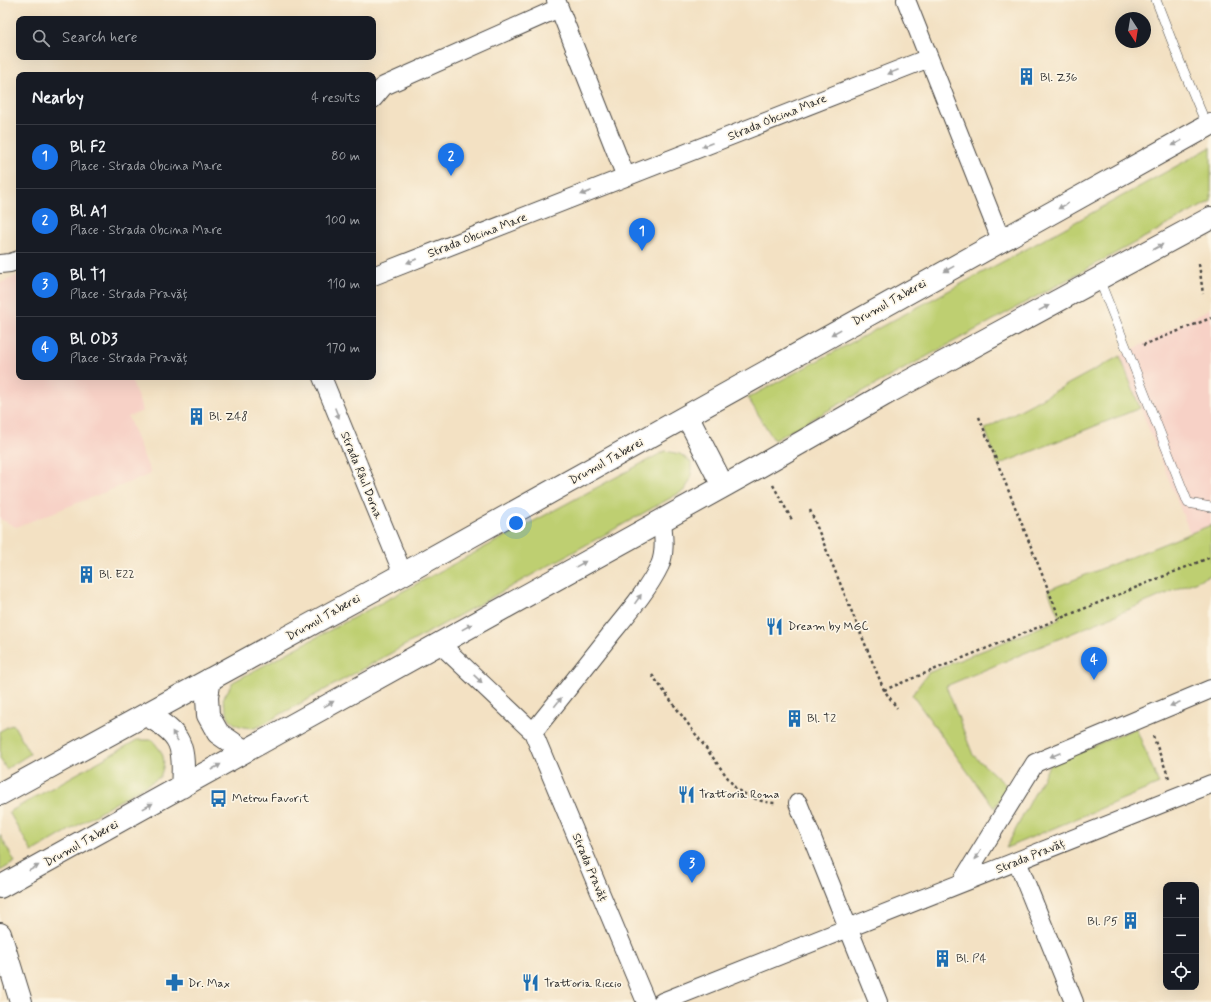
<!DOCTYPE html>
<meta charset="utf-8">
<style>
:root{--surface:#171b24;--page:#242831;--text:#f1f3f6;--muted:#9ea1a6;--line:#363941;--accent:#1a73e8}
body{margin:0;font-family:Mynerve,sans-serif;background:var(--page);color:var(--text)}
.controls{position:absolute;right:12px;bottom:12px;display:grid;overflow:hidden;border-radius:8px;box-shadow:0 4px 16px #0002}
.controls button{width:36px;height:36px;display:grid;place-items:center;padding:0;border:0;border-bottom:1px solid var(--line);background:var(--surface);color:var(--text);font:20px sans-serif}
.compass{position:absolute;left:1115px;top:12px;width:36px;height:36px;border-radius:50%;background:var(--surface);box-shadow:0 4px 16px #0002;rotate:168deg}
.you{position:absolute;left:516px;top:523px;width:14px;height:14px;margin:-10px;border:3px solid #fff;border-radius:50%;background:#1a73e8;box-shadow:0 0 0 6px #1a73e833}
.badge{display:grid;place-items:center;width:26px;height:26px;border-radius:50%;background:var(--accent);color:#fff;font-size:13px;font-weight:700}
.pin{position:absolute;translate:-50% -33px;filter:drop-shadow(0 1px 2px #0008)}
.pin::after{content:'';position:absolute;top:21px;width:14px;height:12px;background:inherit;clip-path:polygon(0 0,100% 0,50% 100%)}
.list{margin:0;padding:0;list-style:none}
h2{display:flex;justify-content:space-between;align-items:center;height:52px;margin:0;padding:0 16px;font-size:17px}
h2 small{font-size:13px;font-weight:400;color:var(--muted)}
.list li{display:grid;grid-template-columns:26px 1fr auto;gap:12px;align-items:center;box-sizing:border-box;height:64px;padding:0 16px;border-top:1px solid var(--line)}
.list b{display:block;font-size:15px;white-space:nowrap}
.list p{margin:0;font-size:13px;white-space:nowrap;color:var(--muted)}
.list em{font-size:13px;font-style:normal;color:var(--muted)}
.icon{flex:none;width:22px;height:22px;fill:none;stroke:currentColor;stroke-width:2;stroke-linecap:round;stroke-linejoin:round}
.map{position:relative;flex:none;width:1211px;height:1002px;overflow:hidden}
.search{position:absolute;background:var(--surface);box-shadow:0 4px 16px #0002;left:16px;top:16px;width:360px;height:44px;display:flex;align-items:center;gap:10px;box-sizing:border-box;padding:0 14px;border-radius:8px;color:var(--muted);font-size:15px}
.panel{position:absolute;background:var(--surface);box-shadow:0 4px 16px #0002;left:16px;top:72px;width:360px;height:308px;border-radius:8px}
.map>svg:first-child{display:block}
.built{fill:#f7d1c6}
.green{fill:#becf71;stroke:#747d4e}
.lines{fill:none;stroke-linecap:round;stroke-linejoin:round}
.service-casing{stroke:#494642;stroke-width:10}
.minor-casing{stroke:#494642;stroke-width:20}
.tertiary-casing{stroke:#494642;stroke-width:24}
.secondary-casing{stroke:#494642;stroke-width:24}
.path{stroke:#494642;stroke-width:2.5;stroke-dasharray:3 3;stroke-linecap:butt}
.service{stroke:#fff;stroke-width:9}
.minor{stroke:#fff;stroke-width:18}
.tertiary{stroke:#fff;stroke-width:22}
.secondary{stroke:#fff;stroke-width:22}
.oneway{fill:#a0a0a0}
.labels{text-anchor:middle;stroke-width:3.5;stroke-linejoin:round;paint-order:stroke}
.poi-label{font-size:12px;fill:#2b2b2b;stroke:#fcf5e5;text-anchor:start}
.street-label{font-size:12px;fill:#2b2b2b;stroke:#fcf5e5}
</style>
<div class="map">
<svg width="1211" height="1002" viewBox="0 0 1211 1002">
<rect width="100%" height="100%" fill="#fcf5e5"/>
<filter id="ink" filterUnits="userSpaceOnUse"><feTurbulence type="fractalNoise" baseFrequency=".025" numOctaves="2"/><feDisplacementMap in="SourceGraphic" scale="8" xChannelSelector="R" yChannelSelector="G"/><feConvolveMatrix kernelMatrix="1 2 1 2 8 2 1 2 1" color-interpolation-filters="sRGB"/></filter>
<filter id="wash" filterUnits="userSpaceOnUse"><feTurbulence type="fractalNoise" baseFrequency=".012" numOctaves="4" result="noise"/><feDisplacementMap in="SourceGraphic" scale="16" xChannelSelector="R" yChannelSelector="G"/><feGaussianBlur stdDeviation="0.9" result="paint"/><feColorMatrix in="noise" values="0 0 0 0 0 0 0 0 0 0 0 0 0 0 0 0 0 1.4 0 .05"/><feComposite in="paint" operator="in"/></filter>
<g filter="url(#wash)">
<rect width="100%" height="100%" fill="#f3e1c3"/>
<path class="built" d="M 19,275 L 19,377 L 130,377 L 143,411 L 128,417 L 151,474 L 16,527 L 0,519 L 0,283 Z
M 1211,308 L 1211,525 L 1190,533 L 1120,356 Z"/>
<path class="green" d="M 1211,147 L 1211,201 L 774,440 L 748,398 L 1032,246 Z
M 1120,356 L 1140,408 L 998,465 L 985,429 Z
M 665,451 L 680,454 L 691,462 L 691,478 L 685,490 L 256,728 C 231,727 229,722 223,699 L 233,682 Z
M 1211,525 L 1211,575 L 946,686 L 973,755 L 1008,787 L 994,808 L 912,695 L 928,673 L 1060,619 L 1048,590 Z
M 13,724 L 30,754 L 6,769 L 0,758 L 0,731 Z
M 1136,728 L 1159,784 L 1006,848 L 1050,764 Z
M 137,740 L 152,740 C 164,754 167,759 160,777 L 32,852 L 9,812 Z
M 0,835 L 15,862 L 0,871 Z"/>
</g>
<g filter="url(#ink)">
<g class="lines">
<defs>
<path id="service" d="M 1156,0 L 1180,62 L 1207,126
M 1099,279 L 1188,503 L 1211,507"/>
<path id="minor" d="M 556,0 L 626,177
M 906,0 L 1001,240
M 373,99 L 384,86 L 559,8
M 0,264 L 10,263 L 19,260
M 373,276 L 929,58
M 322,377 L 403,574
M 439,643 L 533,732 L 646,1002
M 533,732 C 559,700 585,667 611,634 C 628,613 648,590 660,565 C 666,551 663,534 662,520
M 798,803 L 878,1002
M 1017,861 L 1074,1002
M 961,883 L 1035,763 L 1211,689
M 662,1002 L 1211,784"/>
<path id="tertiary" d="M 0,934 L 21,1002"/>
<path id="secondary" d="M 687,416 L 723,486
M 210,679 L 207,697 L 208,715 L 218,733 L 244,751
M 145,715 C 183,732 185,748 182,787
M 0,794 L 403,574 L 1211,124
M 0,887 L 762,465 L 889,392 L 1211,218"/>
</defs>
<use href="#service" class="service-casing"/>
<use href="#minor" class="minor-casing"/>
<use href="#tertiary" class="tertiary-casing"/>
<use href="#secondary" class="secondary-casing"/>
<path class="path" d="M 1199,264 L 1203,294
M 1143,345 L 1211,318
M 979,417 L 1060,619
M 773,485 L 792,520
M 810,510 L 884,690 L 897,708
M 652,675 L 736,789 C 750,797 761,803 777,803
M 884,690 L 1211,557
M 1153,736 L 1169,778"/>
<use href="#service" class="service"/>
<use href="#minor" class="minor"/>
<use href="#tertiary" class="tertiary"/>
<use href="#secondary" class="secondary"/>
</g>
<defs><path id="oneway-solid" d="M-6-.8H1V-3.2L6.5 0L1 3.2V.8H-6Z"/></defs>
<g class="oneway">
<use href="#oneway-solid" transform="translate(893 72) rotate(158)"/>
<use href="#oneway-solid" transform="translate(1177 143) rotate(151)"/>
<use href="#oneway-solid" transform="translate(707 145) rotate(159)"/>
<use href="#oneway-solid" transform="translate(586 193) rotate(159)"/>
<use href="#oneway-solid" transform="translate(1063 206) rotate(151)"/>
<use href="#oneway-solid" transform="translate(1158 247) rotate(-29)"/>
<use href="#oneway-solid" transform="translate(412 261) rotate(159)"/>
<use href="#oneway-solid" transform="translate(949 269) rotate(151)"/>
<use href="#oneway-solid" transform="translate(1044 308) rotate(-28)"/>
<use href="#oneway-solid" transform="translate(836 332) rotate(151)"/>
<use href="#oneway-solid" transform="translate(337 413) rotate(68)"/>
<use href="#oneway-solid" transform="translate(581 564) rotate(-29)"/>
<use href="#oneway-solid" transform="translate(638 599) rotate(-55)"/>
<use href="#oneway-solid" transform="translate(467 627) rotate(-29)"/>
<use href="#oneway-solid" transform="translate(478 679) rotate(43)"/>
<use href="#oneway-solid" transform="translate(558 702) rotate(-52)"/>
<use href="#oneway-solid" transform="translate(329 704) rotate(-29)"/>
<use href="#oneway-solid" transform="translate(1175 704) rotate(157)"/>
<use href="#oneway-solid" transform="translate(175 736) rotate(-121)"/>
<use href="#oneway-solid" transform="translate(1055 755) rotate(157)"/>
<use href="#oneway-solid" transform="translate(216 767) rotate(-30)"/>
<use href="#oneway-solid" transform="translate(148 806) rotate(-29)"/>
<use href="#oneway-solid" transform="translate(978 855) rotate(122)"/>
<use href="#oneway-solid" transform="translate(34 868) rotate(-29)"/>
</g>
</g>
<defs>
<symbol id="building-bare" viewBox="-9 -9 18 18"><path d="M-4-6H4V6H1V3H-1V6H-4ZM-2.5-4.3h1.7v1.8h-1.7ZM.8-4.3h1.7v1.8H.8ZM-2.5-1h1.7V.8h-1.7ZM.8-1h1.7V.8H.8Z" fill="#1f6fb2" stroke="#fcf5e5" stroke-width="2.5" paint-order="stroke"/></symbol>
<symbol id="restaurant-bare" viewBox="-9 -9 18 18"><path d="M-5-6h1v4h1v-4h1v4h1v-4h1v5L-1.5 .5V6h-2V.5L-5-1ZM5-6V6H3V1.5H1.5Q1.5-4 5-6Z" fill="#1f6fb2" stroke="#fcf5e5" stroke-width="2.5" paint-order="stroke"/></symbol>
<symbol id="bus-bare" viewBox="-9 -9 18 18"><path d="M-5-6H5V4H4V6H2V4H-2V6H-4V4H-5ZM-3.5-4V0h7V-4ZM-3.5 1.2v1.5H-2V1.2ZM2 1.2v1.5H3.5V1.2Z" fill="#1f6fb2" stroke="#fcf5e5" stroke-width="2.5" paint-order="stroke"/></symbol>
<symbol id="pharmacy-bare" viewBox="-9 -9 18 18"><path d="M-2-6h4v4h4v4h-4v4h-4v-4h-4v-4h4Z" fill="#1f6fb2" stroke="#fcf5e5" stroke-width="2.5" paint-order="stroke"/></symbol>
</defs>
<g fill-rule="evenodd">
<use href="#building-bare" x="1014" y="64" width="25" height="25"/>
<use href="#building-bare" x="184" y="404" width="25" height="25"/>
<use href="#building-bare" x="74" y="562" width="25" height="25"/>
<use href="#restaurant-bare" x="762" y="614" width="25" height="25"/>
<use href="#building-bare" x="782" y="706" width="25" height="25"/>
<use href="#restaurant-bare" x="674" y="782" width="25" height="25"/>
<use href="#bus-bare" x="206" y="786" width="25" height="25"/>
<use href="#building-bare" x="1118" y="908" width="25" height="25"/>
<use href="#building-bare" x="930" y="946" width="25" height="25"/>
<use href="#pharmacy-bare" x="162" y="970" width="25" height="25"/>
<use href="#restaurant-bare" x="518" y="970" width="25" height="25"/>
</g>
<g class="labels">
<g class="poi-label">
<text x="1040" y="81">Bl. Z36</text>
<text x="209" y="420">Bl. Z48</text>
<text x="99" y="578">Bl. E22</text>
<text x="788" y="630">Dream by MGC</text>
<text x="807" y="722">Bl. T2</text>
<text x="699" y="798">Trattoria Roma</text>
<text x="232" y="802">Metrou Favorit</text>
<text x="1118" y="925" text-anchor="end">Bl. P5</text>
<text x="956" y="962">Bl. P4</text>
<text x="188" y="987">Dr. Max</text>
<text x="544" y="987">Trattoria Riccio</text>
</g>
<g class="street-label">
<text transform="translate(777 117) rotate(-22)" y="4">Strada Obcina Mare</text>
<text transform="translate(477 235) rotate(-21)" y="4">Strada Obcina Mare</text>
<text transform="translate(889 302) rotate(-29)" y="4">Drumul Taberei</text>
<text transform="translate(606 461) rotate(-29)" y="4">Drumul Taberei</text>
<text transform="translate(362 475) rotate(68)" y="4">Strada Râul Dorna</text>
<text transform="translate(323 617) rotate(-29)" y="4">Drumul Taberei</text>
<text transform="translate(81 843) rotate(-29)" y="4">Drumul Taberei</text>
<text transform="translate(1030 856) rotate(-22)" y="4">Strada Pravăț</text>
<text transform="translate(590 867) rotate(67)" y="4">Strada Pravăț</text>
</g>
</g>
</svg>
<div class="controls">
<button>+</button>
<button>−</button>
<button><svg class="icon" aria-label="locate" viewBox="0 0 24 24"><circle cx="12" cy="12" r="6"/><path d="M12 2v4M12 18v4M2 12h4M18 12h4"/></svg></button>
</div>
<svg class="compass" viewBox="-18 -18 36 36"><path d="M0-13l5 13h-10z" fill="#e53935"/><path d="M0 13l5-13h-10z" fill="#9ea1a6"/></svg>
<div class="you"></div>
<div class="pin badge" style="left:642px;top:251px">1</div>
<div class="pin badge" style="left:451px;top:176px">2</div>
<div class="pin badge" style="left:692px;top:883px">3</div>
<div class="pin badge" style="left:1094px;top:680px">4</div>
<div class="search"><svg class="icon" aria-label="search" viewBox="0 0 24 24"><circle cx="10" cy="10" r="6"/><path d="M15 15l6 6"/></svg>Search here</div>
<section class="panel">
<h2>Nearby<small>4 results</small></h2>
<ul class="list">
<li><span class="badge">1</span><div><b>Bl. F2</b><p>Place · Strada Obcina Mare</p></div><em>80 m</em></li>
<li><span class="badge">2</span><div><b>Bl. A1</b><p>Place · Strada Obcina Mare</p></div><em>100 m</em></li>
<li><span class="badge">3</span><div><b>Bl. T1</b><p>Place · Strada Pravăț</p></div><em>110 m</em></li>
<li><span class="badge">4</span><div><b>Bl. OD3</b><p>Place · Strada Pravăț</p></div><em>170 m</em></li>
</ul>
</section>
</div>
